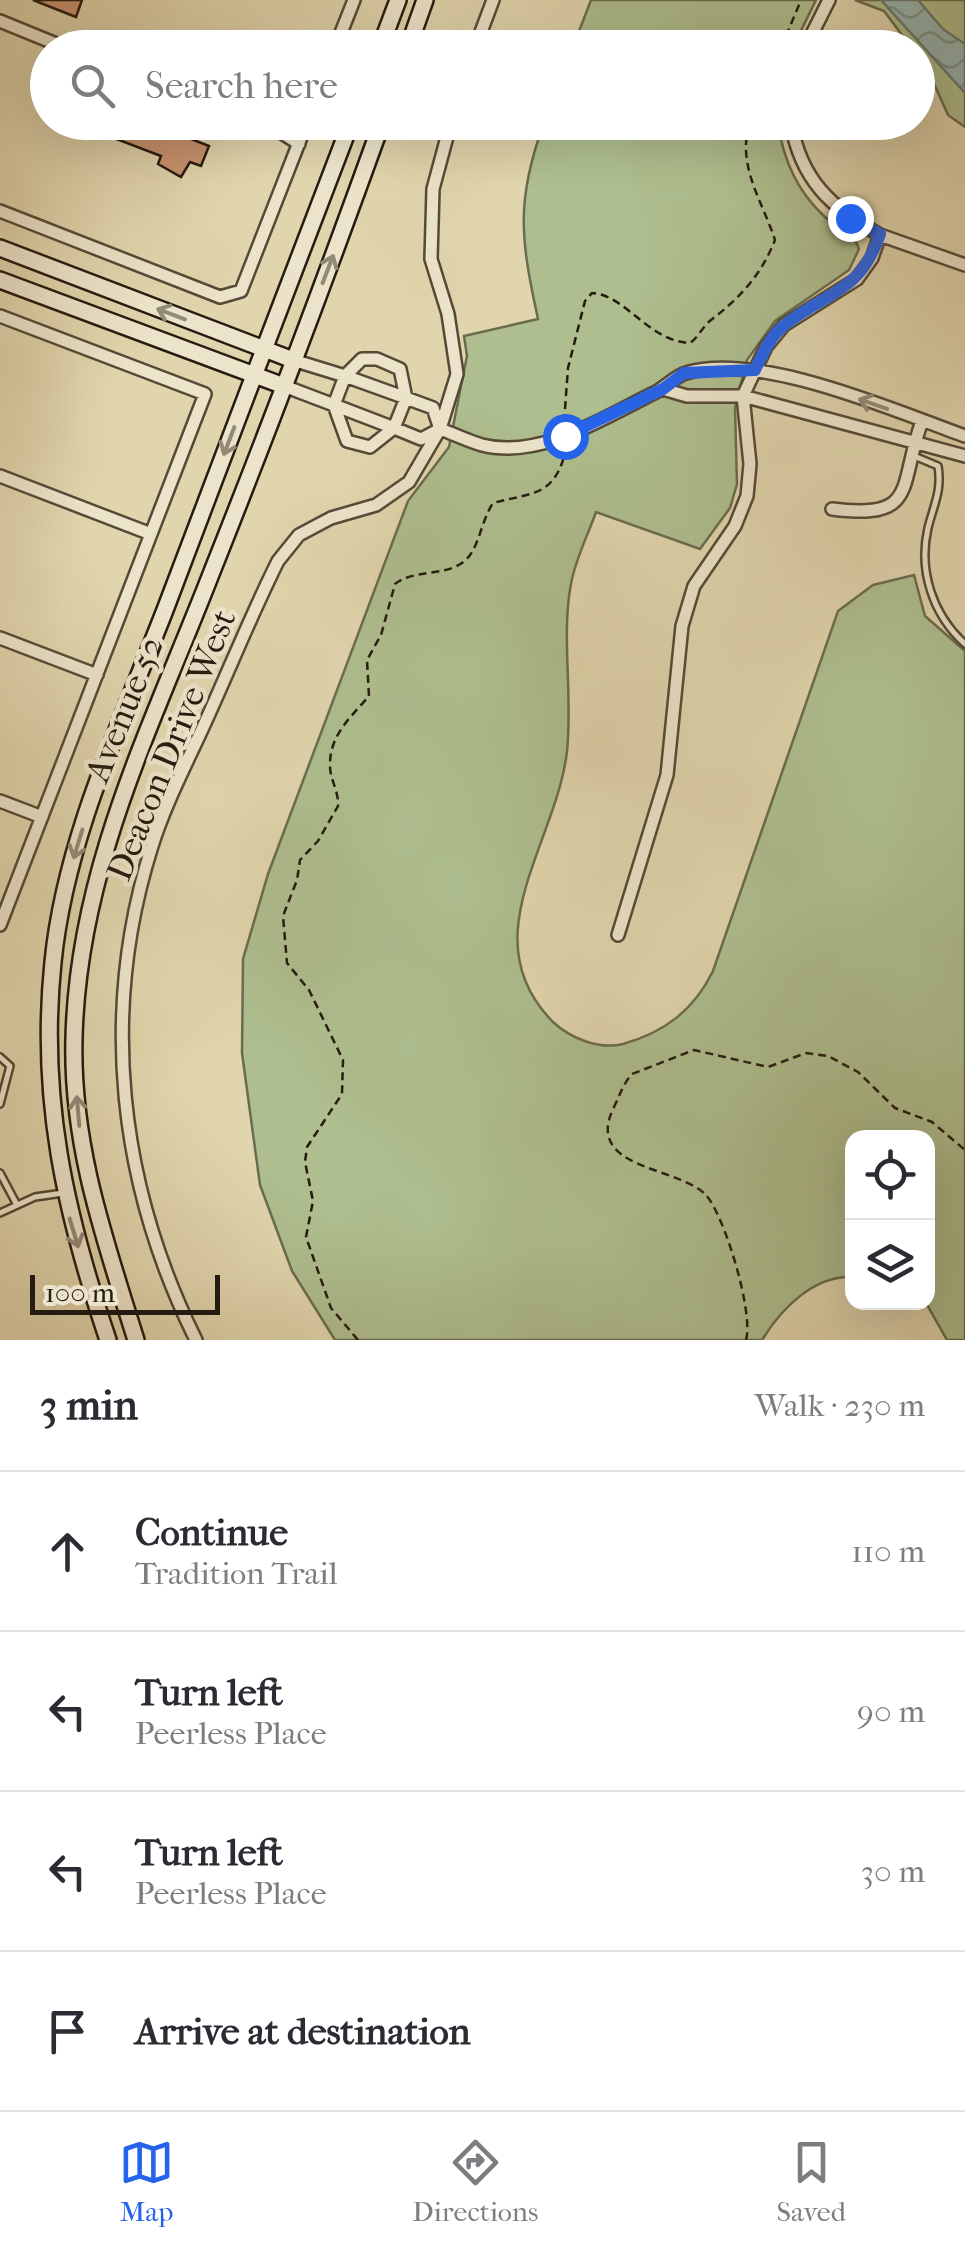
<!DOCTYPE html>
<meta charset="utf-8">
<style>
:root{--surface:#fff;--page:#f7f7f7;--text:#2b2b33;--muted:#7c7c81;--line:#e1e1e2;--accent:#2563eb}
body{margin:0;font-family:"IM FELL French Canon",serif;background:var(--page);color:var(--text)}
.controls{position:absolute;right:30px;bottom:30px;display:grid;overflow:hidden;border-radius:20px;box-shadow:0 10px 40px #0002}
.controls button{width:90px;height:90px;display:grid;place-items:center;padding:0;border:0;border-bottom:2px solid var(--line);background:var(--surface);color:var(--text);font:50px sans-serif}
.scale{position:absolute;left:30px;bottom:25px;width:190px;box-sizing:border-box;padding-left:10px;border:5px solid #261b10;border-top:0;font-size:28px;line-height:35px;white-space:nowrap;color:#261b10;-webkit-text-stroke:8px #ece4ca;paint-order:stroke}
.stop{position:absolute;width:30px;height:30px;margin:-22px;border:8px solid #2563eb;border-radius:50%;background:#fff}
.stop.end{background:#2563eb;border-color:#fff;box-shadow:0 2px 10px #0008}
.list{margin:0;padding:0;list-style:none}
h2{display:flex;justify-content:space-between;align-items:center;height:130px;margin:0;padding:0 40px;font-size:42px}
h2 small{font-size:32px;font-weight:400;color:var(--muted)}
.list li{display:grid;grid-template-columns:65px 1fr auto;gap:30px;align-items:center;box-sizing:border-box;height:160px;padding:0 40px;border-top:2px solid var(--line)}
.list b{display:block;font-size:38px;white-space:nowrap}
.list p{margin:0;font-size:32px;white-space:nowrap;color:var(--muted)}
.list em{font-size:32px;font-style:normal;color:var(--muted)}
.icon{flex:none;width:55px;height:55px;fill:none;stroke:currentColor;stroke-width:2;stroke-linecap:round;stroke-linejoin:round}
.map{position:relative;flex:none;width:965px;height:1340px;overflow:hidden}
.search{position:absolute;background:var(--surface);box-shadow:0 10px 40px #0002;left:30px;right:30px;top:30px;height:110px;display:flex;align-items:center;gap:25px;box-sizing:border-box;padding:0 35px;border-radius:55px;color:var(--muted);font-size:38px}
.sheet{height:770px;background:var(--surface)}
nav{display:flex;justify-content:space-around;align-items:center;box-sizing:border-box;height:140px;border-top:2px solid var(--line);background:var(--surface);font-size:28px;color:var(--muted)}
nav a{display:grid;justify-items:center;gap:5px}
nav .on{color:var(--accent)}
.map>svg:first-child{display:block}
.green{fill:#aebe8e;stroke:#6a6c4f;stroke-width:2.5}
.water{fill:url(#water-waves);stroke:#697971;stroke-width:2.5}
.building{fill:#cb9471;stroke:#261b10;stroke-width:2.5}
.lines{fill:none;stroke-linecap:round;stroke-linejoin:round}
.service-casing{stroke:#554a37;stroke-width:10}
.minor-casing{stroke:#554a37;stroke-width:16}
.secondary-casing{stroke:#261b10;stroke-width:20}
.path{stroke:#261b10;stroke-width:2.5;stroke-dasharray:8 5;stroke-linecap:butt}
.service{stroke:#ece4ca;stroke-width:5}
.minor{stroke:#ece4ca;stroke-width:11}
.secondary{stroke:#ece4ca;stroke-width:15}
.oneway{stroke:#938a76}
.route{stroke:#2563eb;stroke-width:12}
.labels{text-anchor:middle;stroke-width:9;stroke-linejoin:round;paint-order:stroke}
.street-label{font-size:35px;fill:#261b10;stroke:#ece4ca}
</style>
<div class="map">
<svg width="965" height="1340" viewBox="0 0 965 1340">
<defs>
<pattern id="water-waves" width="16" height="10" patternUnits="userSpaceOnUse" patternTransform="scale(2.5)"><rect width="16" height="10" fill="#96b7b2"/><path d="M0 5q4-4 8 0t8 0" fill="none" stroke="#7a948f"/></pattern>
</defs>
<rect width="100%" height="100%" fill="#e1d5ad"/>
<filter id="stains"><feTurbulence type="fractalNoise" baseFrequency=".002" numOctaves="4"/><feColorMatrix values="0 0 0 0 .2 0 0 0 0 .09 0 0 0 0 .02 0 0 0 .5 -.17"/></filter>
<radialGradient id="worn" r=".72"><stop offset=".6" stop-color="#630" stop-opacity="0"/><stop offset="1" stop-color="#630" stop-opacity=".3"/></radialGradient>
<path class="green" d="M 591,0 L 816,0 L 793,47 L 573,47 Z
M 855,0 L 965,0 L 965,127 L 948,115 L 918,48 L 911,47 L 884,11 Z
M 544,123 L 778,123 C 783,159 797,191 824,216 C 836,227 854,233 859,249 L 849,270 L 775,321 L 747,360 L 735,408 L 737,484 L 730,508 L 700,549 L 596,512 C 588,535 575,560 571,584 C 561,635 573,697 567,751 C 557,843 470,938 553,1022 C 570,1038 599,1050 623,1044 C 665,1032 694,1010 713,971 L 838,611 L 873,585 L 914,575 L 925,616 L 965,651 L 965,1340 L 947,1340 L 926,1303 L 928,1138 L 852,1138 L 852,1277 C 814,1275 781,1309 762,1340 L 335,1340 L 292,1271 L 260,1185 L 242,1053 L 243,959 L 268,874 L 408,501 L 449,447 L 467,356 L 464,336 L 538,319 C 521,240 515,201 544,123 Z"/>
<path class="water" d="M 881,0 L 918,0 L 943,29 L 965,44 L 965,93 Z"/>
<path class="building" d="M 33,0 L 82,0 L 76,17 Z
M 72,122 L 157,122 L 171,128 L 179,122 L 190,126 L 186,137 L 209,146 L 201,166 L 190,162 L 181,177 L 158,164 L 161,156 Z"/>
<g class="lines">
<defs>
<path id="service" d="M 914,456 L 938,466 C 942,491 934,504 928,528 C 918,571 933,615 965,644
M 0,1057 L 10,1066 L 0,1104
M 0,1173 L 17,1205
M 0,1213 L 35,1197 L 63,1193"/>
<path id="minor" d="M 0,21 L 66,48
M 335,48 L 354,0
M 475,48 L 493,0
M 805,48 L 829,0
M 265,122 L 299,144
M 0,211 L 220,297 L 241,291 L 307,122
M 880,235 L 965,265
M 0,316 L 205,394 L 0,925
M 293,360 L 345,376 L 362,359 L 377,359 L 400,369 L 406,398 L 433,408 L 440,429
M 345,376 L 406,398 L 394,428 L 334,405 Z
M 284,386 L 334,405 L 347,441 L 370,447 L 394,428 L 421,439 L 440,429 C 454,434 468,441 482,445 C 540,460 605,417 654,393 C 665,388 675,376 686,373 C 759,351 895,411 965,436
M 663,389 L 687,396 L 743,396 L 965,456
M 0,476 L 151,534
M 832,509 C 919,520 898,487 922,421
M 0,638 L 97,675
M 0,801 L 42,817
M 618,935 L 667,775 L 682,626 L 694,586 L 735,526 L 747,496 L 750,464 L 743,396 L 766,347 L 784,325 L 857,279 L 872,258 L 880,235 C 831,208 800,179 791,122
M 196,1340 C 119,1185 99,1013 152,846 C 166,801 190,757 209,714 C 232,663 253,611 278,561 L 299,535 L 331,518 L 376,505 L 409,482 L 440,429 L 457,374 L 448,314 L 431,259 L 433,189 L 451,122"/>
<path id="secondary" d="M 380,48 L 398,0
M 408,48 L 425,0
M 0,248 L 293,360
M 0,280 L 284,386
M 108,1340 C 65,1212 39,1098 53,962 C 65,840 121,723 165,610 C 227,447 288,285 351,122
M 136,1340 C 105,1240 71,1145 74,1038 C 78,868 153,724 213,569 C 272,421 328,272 382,122"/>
</defs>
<use href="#service" class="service-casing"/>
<use href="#minor" class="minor-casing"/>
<use href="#secondary" class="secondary-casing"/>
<path class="path" d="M 781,48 L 801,0
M 564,422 L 568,368 L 585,301 L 592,293 C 626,295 648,341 690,343 C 699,337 702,327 711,320 C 741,297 761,275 775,240 C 762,200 736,165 750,122
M 358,1340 L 331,1308 L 306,1237 L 313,1201 L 305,1162 L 307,1147 L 342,1094 L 343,1060 L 309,990 L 287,963 L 283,916 L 297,880 L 300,860 L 318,841 L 338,806 C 339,791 330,780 330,766 C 329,735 352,716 369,696 L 367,660 L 381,635 L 395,584 C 417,567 453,579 470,555 C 480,541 482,520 493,503 C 534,492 554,497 566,450
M 746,1340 C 754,1313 724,1213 705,1194 C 676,1166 583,1169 614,1107 C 620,1095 623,1084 632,1074 L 694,1050 L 768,1067 L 806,1053 L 828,1056 L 858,1072 L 895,1108 L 932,1122 L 965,1150"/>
<use href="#service" class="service"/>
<use href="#minor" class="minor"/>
<use href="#secondary" class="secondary"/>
</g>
<defs><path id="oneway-shaft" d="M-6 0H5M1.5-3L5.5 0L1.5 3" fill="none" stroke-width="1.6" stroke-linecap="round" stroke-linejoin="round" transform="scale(2.5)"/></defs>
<g class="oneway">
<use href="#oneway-shaft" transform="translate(328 269) rotate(-69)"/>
<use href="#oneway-shaft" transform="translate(171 314) rotate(-159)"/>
<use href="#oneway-shaft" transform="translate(873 404) rotate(-161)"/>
<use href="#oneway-shaft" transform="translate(229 441) rotate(111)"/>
<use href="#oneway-shaft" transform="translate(78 844) rotate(107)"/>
<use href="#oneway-shaft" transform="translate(78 1111) rotate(-95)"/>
<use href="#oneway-shaft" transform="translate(74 1233) rotate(73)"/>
</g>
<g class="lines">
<path class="route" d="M 565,436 L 663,389 L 684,373 L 755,370 C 763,353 771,335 786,324 C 828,291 860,293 880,234 L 850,218"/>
</g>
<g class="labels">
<g class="street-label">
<text transform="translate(124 709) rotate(-68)" y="12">Avenue 52</text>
<text transform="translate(171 745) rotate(-68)" y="12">Deacon Drive West</text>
</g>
</g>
<rect width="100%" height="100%" filter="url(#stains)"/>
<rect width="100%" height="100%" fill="url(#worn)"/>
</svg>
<div class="controls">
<button><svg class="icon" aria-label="locate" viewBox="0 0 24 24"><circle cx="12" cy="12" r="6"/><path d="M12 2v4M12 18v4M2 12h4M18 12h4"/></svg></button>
<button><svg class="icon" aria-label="layers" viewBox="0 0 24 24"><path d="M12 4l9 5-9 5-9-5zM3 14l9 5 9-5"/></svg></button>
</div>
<div class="scale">100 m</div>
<div class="stop" style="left:565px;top:436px"></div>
<div class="stop end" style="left:850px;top:218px"></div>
<div class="search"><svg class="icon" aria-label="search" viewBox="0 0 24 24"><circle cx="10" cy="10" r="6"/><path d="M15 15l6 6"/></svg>Search here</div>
</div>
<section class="sheet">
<h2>3 min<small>Walk · 230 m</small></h2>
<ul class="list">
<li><svg class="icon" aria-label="ahead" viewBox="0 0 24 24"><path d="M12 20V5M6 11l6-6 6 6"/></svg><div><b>Continue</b><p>Tradition Trail</p></div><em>110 m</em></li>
<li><svg class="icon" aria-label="left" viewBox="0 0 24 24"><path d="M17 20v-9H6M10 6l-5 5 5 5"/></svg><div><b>Turn left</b><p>Peerless Place</p></div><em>90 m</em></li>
<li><svg class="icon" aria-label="left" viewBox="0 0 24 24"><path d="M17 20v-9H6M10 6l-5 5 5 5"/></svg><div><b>Turn left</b><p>Peerless Place</p></div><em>30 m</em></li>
<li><svg class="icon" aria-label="arrive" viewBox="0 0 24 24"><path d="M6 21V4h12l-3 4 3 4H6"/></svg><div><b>Arrive at destination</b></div></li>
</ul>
</section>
<nav>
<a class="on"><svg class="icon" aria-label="map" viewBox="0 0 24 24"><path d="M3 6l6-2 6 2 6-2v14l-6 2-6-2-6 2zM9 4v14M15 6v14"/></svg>Map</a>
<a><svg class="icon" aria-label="directions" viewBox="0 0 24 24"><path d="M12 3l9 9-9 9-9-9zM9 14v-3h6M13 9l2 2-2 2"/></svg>Directions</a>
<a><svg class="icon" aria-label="saved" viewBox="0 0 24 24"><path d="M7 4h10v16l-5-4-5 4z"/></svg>Saved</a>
</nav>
